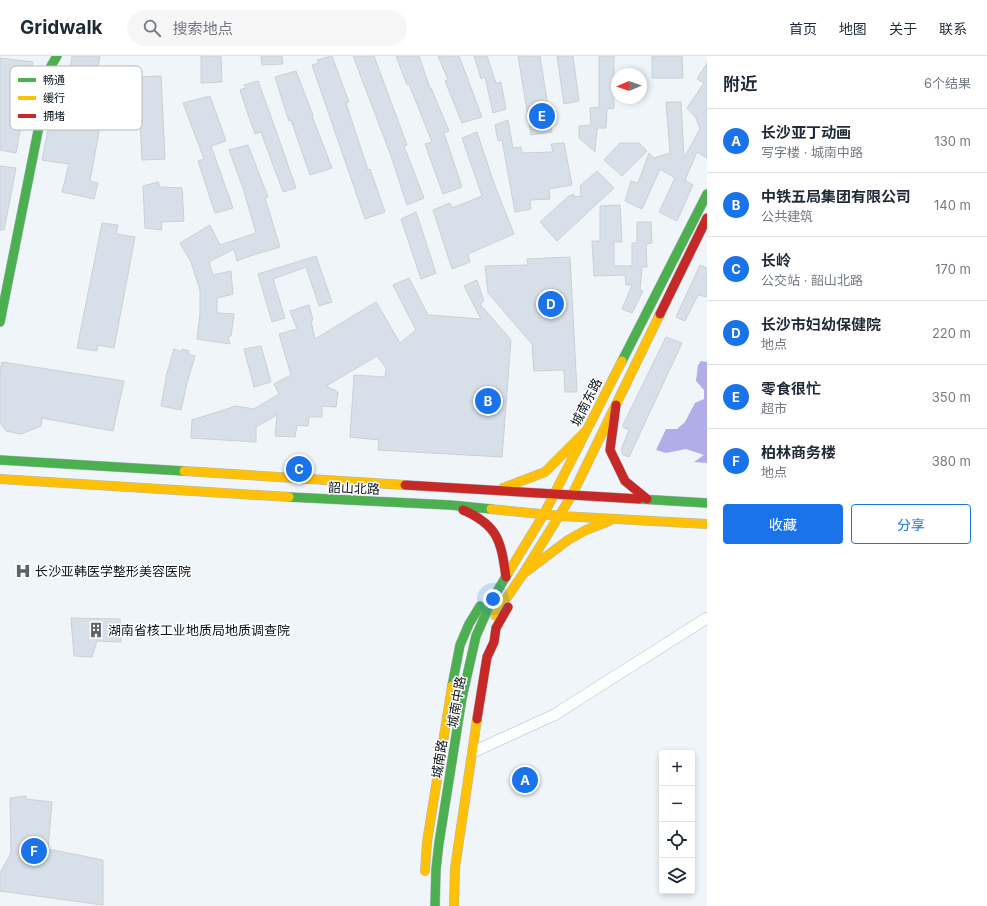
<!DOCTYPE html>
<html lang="zh">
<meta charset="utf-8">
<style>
:root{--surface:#fff;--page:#f6f6f7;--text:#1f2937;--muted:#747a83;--line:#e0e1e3;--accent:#1a73e8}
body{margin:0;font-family:Inter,"Noto Sans SC",sans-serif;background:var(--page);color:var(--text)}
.controls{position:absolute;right:12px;bottom:12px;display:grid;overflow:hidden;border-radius:4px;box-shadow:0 2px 6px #0003}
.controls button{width:36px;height:36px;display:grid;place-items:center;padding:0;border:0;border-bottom:1px solid var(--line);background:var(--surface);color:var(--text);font:20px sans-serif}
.compass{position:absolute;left:611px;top:12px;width:36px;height:36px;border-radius:50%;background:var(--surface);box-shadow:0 2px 6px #0003;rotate:268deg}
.you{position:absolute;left:493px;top:543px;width:14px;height:14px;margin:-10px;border:3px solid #fff;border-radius:50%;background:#1a73e8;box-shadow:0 0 0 6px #1a73e833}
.badge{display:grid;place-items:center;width:26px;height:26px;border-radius:50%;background:var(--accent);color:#fff;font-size:13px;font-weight:700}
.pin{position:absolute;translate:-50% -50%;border:2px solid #fff;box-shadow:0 1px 4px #0006}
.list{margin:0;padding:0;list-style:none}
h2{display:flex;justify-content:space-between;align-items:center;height:52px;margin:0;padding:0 16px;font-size:17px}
h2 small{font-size:13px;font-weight:400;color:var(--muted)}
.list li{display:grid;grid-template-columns:26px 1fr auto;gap:12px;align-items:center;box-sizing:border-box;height:64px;padding:0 16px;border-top:1px solid var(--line)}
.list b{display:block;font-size:15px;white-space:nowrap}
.list p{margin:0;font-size:13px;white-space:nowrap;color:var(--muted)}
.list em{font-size:13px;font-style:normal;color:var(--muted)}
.actions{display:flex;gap:8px;padding:12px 16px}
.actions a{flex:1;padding:9px 0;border:1px solid var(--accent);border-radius:4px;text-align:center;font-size:14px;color:var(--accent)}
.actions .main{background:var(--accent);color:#fff}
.icon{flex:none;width:22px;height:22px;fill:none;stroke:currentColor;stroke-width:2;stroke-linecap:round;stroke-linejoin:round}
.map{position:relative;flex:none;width:707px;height:850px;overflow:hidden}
header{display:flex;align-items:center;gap:24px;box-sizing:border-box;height:56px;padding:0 20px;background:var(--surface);border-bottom:1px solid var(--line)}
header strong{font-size:19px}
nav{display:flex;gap:22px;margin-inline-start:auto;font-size:14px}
.search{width:280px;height:36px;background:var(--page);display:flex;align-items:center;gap:10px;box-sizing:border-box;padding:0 14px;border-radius:22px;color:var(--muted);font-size:15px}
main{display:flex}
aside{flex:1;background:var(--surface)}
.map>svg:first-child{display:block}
.water{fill:#b1ade9}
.building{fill:#d7dfe9;stroke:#cbd0d5}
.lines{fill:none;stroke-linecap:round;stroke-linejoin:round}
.street-casing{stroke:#b0b7bb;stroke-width:12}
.fast-casing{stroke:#b0b7bb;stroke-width:10}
.slow-casing{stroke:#b0b7bb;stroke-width:10}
.jam-casing{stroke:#b0b7bb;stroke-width:10}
.street{stroke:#fdfefe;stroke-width:11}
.fast{stroke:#4caf50;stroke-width:9}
.slow{stroke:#ffc107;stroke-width:9}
.jam{stroke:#c62828;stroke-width:9}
.labels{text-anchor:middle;stroke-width:3;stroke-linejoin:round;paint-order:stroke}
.street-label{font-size:13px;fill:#0a1318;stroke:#fff}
.poi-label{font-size:13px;fill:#0a1318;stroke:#fff;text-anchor:start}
.key{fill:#fff;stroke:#b6b8ba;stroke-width:1}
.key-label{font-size:11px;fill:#0a1318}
</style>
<header>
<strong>Gridwalk</strong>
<div class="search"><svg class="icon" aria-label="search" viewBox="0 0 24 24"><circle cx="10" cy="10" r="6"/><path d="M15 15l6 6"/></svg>搜索地点</div>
<nav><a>首页</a><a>地图</a><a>关于</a><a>联系</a></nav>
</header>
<main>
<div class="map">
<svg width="707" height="850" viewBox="0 0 707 850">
<rect width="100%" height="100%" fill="#eff5f8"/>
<path class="water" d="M 701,305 L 707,306 L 707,407 L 694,406 L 704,399 L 686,393 L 666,397 L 656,394 L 666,373 L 677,373 L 685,366 L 695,347 L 704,343 L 704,334 L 696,325 L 698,309 Z"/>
<path class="building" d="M 72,0 L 100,0 L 96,20 L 109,21 L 90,125 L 98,127 L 94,143 L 62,136 L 69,108 L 42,104 L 60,13 L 61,12 L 70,14 Z
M 201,0 L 221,0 L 222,26 L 201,27 Z
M 261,0 L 282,0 L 283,8 L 262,9 Z
M 331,0 L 332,0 L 349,46 L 346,47 L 368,114 L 370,113 L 385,156 L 365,163 L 312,9 L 319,7 L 317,4 Z
M 353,0 L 374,0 L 407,89 L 404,90 L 424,142 L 407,149 L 391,100 Z
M 396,0 L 419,0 L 430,32 L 431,32 L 449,75 L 444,77 L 462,131 L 443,138 L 425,88 L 432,86 L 409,28 L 407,29 Z
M 438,0 L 459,0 L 482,61 L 462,67 L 445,25 L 448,24 Z
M 474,0 L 487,0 L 496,27 L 501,26 L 506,53 L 493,57 L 485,21 L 481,23 Z
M 518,0 L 540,0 L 552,76 L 531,79 Z
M 557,0 L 573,0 L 579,45 L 564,48 Z
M 599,0 L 614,0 L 614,52 L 607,53 L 606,72 L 597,72 L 595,96 L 579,82 L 579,70 L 591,69 L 590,52 L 599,51 Z
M 652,0 L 682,0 L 683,22 L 652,22 Z
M 0,2 L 33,6 L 16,97 L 0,94 Z
M 707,7 L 707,102 L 697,96 L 685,124 L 693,129 L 677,165 L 659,156 L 675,122 L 660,113 L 642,153 L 625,145 L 631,125 L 638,127 L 649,97 L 654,102 L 670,97 L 666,46 L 681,46 L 684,102 L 700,73 L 696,62 L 687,52 L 704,27 L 697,23 Z
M 296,15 L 313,59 L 312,60 L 332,112 L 310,119 L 291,64 L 289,65 L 286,56 L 275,21 Z
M 161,20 L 165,103 L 142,104 L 138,21 Z
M 258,25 L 275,72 L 296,132 L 283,136 L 261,76 L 255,78 L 249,61 L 240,34 L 246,32 L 244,29 Z
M 210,40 L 226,85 L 211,90 L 233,152 L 215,157 L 198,105 L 204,103 L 183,47 Z
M 508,64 L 513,92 L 521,91 L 522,97 L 553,96 L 551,88 L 564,87 L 572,129 L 549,133 L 550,143 L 530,144 L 531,153 L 515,156 L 502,84 L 498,85 L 495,69 Z
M 477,76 L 495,130 L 514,178 L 468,198 L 470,206 L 452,213 L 433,154 L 450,147 L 452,152 L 482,140 L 462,82 Z
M 620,87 L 639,87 L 647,95 L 622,120 L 604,104 Z
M 248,89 L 268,141 L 265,142 L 280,191 L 250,200 L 237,205 L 234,193 L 209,206 L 213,219 L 231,215 L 233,238 L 217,242 L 217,257 L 234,258 L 231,280 L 228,281 L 230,288 L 197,283 L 200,257 L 200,234 L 191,206 L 180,187 L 210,169 L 220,189 L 256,177 L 243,132 L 229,94 Z
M 0,110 L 16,112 L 4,174 L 0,174 Z
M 597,115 L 614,132 L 557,185 L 540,166 L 569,140 L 574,138 L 574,141 L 581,140 L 580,130 Z
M 158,126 L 160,131 L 182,132 L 184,165 L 161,166 L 162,174 L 145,172 L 143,130 Z
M 620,149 L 622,186 L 614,186 L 614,210 L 632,210 L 632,187 L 637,187 L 637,166 L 651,166 L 652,187 L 646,188 L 647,211 L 642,211 L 640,234 L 643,235 L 632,257 L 622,253 L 632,229 L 626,229 L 625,219 L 594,220 L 592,185 L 600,185 L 600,150 Z
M 416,156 L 436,217 L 421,223 L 401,163 Z
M 102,167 L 118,169 L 116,178 L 135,181 L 114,292 L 98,289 L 97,295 L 77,292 Z
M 316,200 L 332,246 L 319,250 L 306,211 L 273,223 L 285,262 L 272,266 L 258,218 Z
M 570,201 L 577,336 L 565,336 L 564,314 L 534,315 L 532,288 L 488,237 L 485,210 L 528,209 L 527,203 Z
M 700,209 L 707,212 L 707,241 L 698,239 L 685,265 L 676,261 Z
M 409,222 L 428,259 L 481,263 L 464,230 L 477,224 L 484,245 L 480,248 L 511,284 L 502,401 L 378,394 L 379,384 L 350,381 L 354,319 L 385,321 L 386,312 L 377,300 L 326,330 L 338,336 L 336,351 L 322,350 L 322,361 L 309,361 L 308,370 L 297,369 L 295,381 L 275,380 L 277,359 L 256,371 L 256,386 L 191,382 L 192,364 L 236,350 L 254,353 L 279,338 L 274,328 L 291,319 L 279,278 L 297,273 L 290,255 L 309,249 L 313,264 L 311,265 L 315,283 L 376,246 L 400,287 L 416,274 L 393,229 Z
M 666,281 L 682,287 L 629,401 L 623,399 L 621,394 L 629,374 L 623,371 L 623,369 Z
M 261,290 L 271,326 L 254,331 L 244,293 Z
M 174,293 L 181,296 L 182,293 L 189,295 L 188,298 L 195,300 L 187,327 L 181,354 L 161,350 L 167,317 Z
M 2,306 L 124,325 L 113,375 L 42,362 L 41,370 L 21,378 L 6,375 L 0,367 L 0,315 Z
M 71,562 L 120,563 L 121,586 L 97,585 L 92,601 L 74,600 Z
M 26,740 L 26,743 L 52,746 L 48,793 L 103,804 L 103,849 L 0,835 L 0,817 L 11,797 L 10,742 Z"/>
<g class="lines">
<defs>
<path id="street" d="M 473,696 L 554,659 L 707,562"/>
<path id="fast" d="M 0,266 L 51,10 L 57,0
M 622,305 L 707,138
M 0,404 L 184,415
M 289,441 L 450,449 L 491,453
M 639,443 L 707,447
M 452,630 L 460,589 L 469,568 L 480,550
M 435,850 L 436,813 L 439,787 L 462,642 L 476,580 L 492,544 L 508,517"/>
<path id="slow" d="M 184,415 L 405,429
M 0,423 L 289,441
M 503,432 L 545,416 L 585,376
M 491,453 L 561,460 L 707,468
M 508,517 L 544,458 L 622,305
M 523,518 L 568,484 L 586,474 L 609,465
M 495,559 L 523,518 L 572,439 L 660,258
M 425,815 L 427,786 L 452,630
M 454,850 L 455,812 L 477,663"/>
<path id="jam" d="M 660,258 L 707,162
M 616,349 L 610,394 L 625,425 L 647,443
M 405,429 L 639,443
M 463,454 C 498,469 501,485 506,521
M 477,663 L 487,601 L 494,586 L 496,572 L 508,551"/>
</defs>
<use href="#street" class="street-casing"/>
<use href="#fast" class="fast-casing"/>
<use href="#slow" class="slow-casing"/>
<use href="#jam" class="jam-casing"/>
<use href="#street" class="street"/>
<use href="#fast" class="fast"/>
<use href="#slow" class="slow"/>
<use href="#jam" class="jam"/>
</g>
<defs>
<symbol id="hospital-bare" viewBox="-9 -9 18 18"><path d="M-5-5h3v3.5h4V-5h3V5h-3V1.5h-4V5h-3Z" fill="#5a6266" stroke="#fff" stroke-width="2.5" paint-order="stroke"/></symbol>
<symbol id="building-bare" viewBox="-9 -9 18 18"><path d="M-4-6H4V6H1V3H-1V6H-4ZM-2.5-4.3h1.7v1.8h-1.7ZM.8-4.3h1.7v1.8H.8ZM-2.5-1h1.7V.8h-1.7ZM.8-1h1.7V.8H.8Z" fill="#5a6266" stroke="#fff" stroke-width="2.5" paint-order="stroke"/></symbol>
</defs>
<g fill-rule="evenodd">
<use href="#hospital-bare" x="12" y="504" width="22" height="22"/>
<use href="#building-bare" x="85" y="563" width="22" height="22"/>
</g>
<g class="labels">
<g class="street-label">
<text transform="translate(586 346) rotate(-63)" y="5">城南东路</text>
<text transform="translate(354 432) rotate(2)" y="5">韶山北路</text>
<text transform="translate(456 646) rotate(-80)" y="5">城南中路</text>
<text transform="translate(439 703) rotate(-81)" y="5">城南路</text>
</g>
<g class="poi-label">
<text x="35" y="520">长沙亚韩医学整形美容医院</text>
<text x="108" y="579">湖南省核工业地质局地质调查院</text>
</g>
</g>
<rect x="10" y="10" width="132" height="64" rx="6" class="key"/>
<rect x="18" y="22" width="18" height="4" fill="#4caf50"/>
<rect x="18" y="40" width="18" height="4" fill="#ffc107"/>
<rect x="18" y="58" width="18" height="4" fill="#c62828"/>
<g class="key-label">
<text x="43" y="28">畅通</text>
<text x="43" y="46">缓行</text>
<text x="43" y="64">拥堵</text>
</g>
</svg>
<div class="controls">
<button>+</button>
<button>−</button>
<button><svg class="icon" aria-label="locate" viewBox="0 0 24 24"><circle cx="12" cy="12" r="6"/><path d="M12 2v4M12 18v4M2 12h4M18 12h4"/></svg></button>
<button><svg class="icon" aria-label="layers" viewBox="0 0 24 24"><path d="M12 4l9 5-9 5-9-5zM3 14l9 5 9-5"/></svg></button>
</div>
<svg class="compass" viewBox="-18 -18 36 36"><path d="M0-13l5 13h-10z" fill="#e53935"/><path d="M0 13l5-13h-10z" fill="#747a83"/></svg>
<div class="you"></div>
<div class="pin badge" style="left:525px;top:724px">A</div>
<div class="pin badge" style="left:488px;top:345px">B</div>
<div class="pin badge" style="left:299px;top:413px">C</div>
<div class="pin badge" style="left:551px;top:248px">D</div>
<div class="pin badge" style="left:542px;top:60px">E</div>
<div class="pin badge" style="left:34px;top:795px">F</div>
</div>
<aside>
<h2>附近<small>6个结果</small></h2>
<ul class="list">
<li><span class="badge">A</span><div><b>长沙亚丁动画</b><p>写字楼 · 城南中路</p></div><em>130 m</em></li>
<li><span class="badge">B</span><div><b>中铁五局集团有限公司</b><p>公共建筑</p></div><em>140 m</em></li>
<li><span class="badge">C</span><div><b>长岭</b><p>公交站 · 韶山北路</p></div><em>170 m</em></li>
<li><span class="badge">D</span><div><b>长沙市妇幼保健院</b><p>地点</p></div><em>220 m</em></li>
<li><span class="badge">E</span><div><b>零食很忙</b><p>超市</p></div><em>350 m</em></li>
<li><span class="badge">F</span><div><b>柏林商务楼</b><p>地点</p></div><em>380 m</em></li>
</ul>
<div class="actions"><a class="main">收藏</a><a>分享</a></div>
</aside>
</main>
